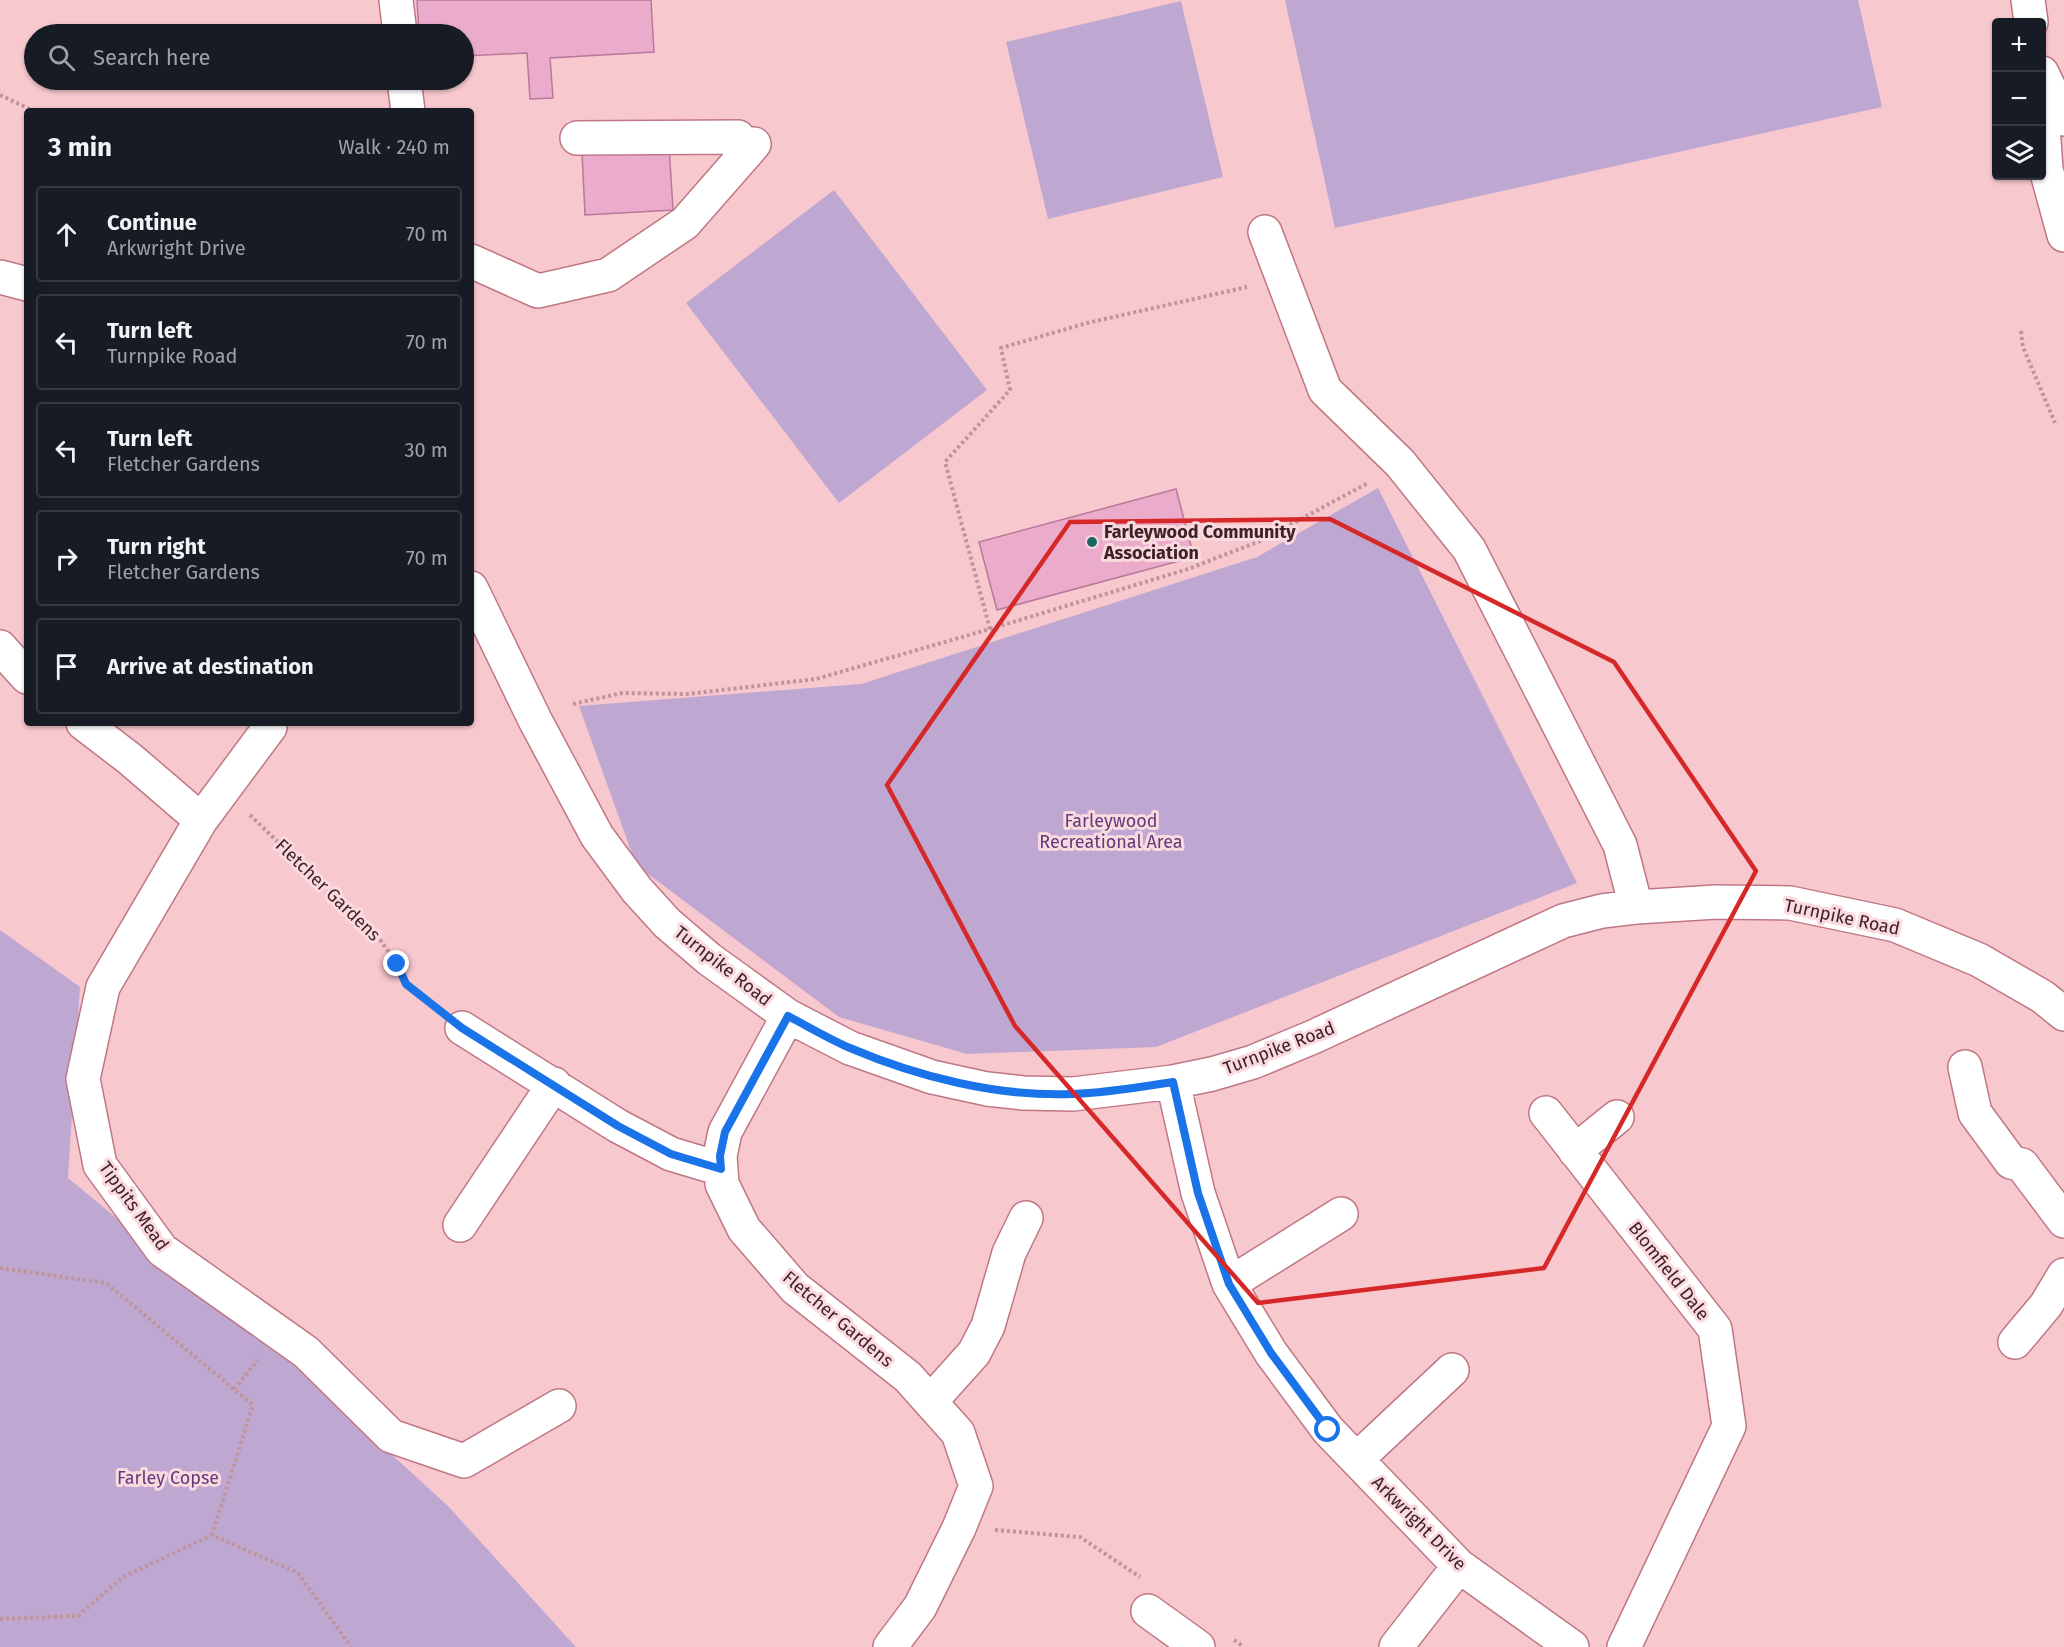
<!DOCTYPE html>
<meta charset="utf-8">
<style>
:root{--surface:#171b24;--page:#242831;--text:#f1f3f6;--muted:#9ea1a6;--line:#363941}
body{margin:0;font-family:"Fira Sans",sans-serif;background:var(--page);color:var(--text)}
.controls{position:absolute;right:18px;top:18px;display:grid;overflow:hidden;border-radius:6px;box-shadow:0 2px 4px #0004}
.controls button{width:54px;height:54px;display:grid;place-items:center;padding:0;border:0;border-bottom:2px solid var(--line);background:var(--surface);color:var(--text);font:30px sans-serif}
.stop{position:absolute;width:18px;height:18px;margin:-14px;border:4px solid #1a73e8;border-radius:50%;background:#fff}
.stop.end{background:#1a73e8;border-color:#fff;box-shadow:0 2px 6px #0008}
.list{margin:0;padding:0;list-style:none}
h2{display:flex;justify-content:space-between;align-items:center;height:78px;margin:0;padding:0 24px;font-size:26px}
h2 small{font-size:20px;font-weight:400;color:var(--muted)}
.list li{display:grid;grid-template-columns:39px 1fr auto;gap:18px;align-items:center;box-sizing:border-box;height:96px;margin:0 12px 12px;padding:0 12px;border:2px solid var(--line);border-radius:6px}
.list b{display:block;font-size:22px;white-space:nowrap}
.list p{margin:0;font-size:20px;white-space:nowrap;color:var(--muted)}
.list em{font-size:20px;font-style:normal;color:var(--muted)}
.icon{flex:none;width:33px;height:33px;fill:none;stroke:currentColor;stroke-width:2;stroke-linecap:round;stroke-linejoin:round}
.map{position:relative;flex:none;width:2064px;height:1647px;overflow:hidden}
.search{position:absolute;background:var(--surface);box-shadow:0 2px 4px #0004;left:24px;top:24px;width:450px;height:66px;display:flex;align-items:center;gap:15px;box-sizing:border-box;padding:0 21px;border-radius:33px;color:var(--muted);font-size:22px}
.panel{position:absolute;background:var(--surface);box-shadow:0 2px 4px #0004;left:24px;top:108px;width:450px;height:618px;border-radius:6px}
.map>svg:first-child{display:block}
.green{fill:#bea8d1}
.building{fill:#eaacca;stroke:#b97899;stroke-width:1.5}
.lines{fill:none;stroke-linecap:round;stroke-linejoin:round}
.minor-casing{stroke:#c07784;stroke-width:36}
.path{stroke:#bf959b;stroke-width:4;stroke-dasharray:3 3;stroke-linecap:butt}
.minor{stroke:#fff;stroke-width:33}
.route{stroke:#1a73e8;stroke-width:8}
.marked{fill:none;stroke:#d62828;stroke-width:4.5;stroke-linejoin:round}
.poi-dot{fill:#1b6762;stroke:#fadade;stroke-width:2}
.labels{text-anchor:middle;stroke-width:6;stroke-linejoin:round;paint-order:stroke}
.poi-label{font-size:18px;font-weight:bold;fill:#3f2227;stroke:#fadade;text-anchor:start}
.park-label{font-size:18px;fill:#603b7d;stroke:#fadade}
.street-label{font-size:18px;fill:#3f2227;stroke:#fadade}
</style>
<div class="map">
<svg width="2064" height="1647" viewBox="0 0 2064 1647">
<rect width="100%" height="100%" fill="#f8c8cf"/>
<path class="green" d="M 1285,0 L 1858,0 L 1882,107 L 1335,228 Z
M 1181,1 L 1223,177 L 1048,219 L 1006,42 Z
M 834,190 L 987,390 L 839,503 L 686,303 Z
M 1378,488 L 1577,883 L 1156,1047 L 967,1054 L 839,1017 L 636,865 L 579,706 L 861,684 L 1257,557 Z
M 0,930 L 80,987 L 68,1178 L 287,1359 L 448,1506 L 576,1647 L 0,1647 Z"/>
<path class="building" d="M 417,0 L 651,0 L 654,52 L 550,58 L 553,98 L 530,99 L 527,53 L 464,56 L 464,34 L 419,34 Z
M 669,146 L 673,210 L 585,215 L 582,152 Z
M 1176,489 L 1194,557 L 997,610 L 979,542 Z"/>
<g class="lines">
<defs>
<path id="minor" d="M 396,0 L 400,34
M 2028,0 L 2031,22
M 2042,73 L 2064,119
M 404,80 L 408,111
M 2042,113 L 2046,169 L 2064,235
M 577,138 L 738,137
M 1265,232 L 1325,390 L 1400,463 L 1469,549 L 1620,845 L 1636,907
M 471,261 L 538,291 L 608,275 L 685,223 L 754,144
M 0,277 L 27,284
M 471,588 L 535,720 L 597,836 L 637,890 L 667,923 L 709,959 L 788,1016 L 850,1048 L 932,1077 L 987,1089 L 1023,1093 L 1073,1094 L 1173,1082 L 1212,1074 L 1253,1062 L 1313,1037 L 1563,921 L 1602,911 L 1636,907 L 1716,902 L 1790,903 L 1895,925 L 1979,960 L 2043,997 L 2064,1014
M 0,647 L 27,677
M 83,723 L 130,759 L 201,820
M 270,723 L 270,727 L 201,820 L 103,987 L 83,1079 L 100,1165 L 162,1250 L 306,1352 L 391,1436 L 464,1461 L 559,1406
M 788,1016 L 725,1132 L 720,1156 L 722,1184 L 744,1229 L 795,1288 L 908,1377 L 958,1433 L 976,1486 L 959,1528 L 920,1607 L 890,1647
M 462,1028 L 618,1126 L 671,1154 L 721,1169
M 1965,1067 L 1975,1113 L 2011,1162 L 2022,1165 L 2064,1221
M 1173,1082 L 1198,1193 L 1229,1284 L 1271,1353 L 1328,1430 L 1459,1566 L 1572,1647
M 1546,1113 L 1715,1329 L 1729,1426 L 1624,1647
M 1575,1151 L 1617,1117
M 460,1225 L 554,1084
M 1229,1284 L 1341,1214
M 2015,1342 L 2046,1305 L 2064,1275
M 930,1402 L 974,1353 L 988,1326 L 1009,1253 L 1026,1218
M 1357,1459 L 1452,1370
M 1148,1611 L 1198,1647
M 1396,1647 L 1459,1566"/>
</defs>
<use href="#minor" class="minor-casing"/>
<path class="path" d="M 0,95 L 34,111
M 2021,331 L 2023,347 L 2055,423
M 990,629 L 1188,569 L 1260,541 L 1368,483
M 573,704 L 622,693 L 688,694 L 816,679 L 990,629 L 945,462 L 1010,390 L 1001,348 L 1087,323 L 1247,287
M 250,815 L 381,941 L 397,964 L 406,984 L 435,1006
M 0,1268 L 106,1283 L 253,1405 L 212,1535
M 234,1389 L 258,1360
M 995,1530 L 1080,1537 L 1140,1577
M 0,1619 L 78,1616 L 123,1577 L 212,1535 L 298,1573 L 351,1647
M 1234,1640 L 1244,1647"/>
<use href="#minor" class="minor"/>
</g>
<g class="lines">
<path class="route" d="M 397,964 L 406,984 L 462,1028 L 618,1126 L 671,1154 L 721,1169 L 720,1156 L 725,1132 L 788,1016 C 809,1027 829,1039 850,1048 C 918,1077 998,1097 1073,1094 C 1106,1093 1140,1087 1173,1082 L 1198,1193 L 1229,1284 L 1271,1353 L 1328,1430"/>
</g>
<path class="marked" d="M 1330,519 L 1614,662 L 1756,871 L 1544,1268 L 1258,1303 L 1015,1026 L 887,785 L 1070,522 Z"/>
<circle class="poi-dot" cx="1092" cy="542" r="6"/>
<g class="labels">
<g class="poi-label">
<text x="1104" y="538">Farleywood Community<tspan x="1104" dy="21">Association</tspan></text>
</g>
<g class="park-label">
<text x="1111" y="827">Farleywood<tspan x="1111" dy="21">Recreational Area</tspan></text>
<text x="168" y="1484">Farley Copse</text>
</g>
<g class="street-label">
<text transform="translate(328 890) rotate(44)" y="6">Fletcher Gardens</text>
<text transform="translate(1842 917) rotate(12)" y="6">Turnpike Road</text>
<text transform="translate(723 966) rotate(38)" y="6">Turnpike Road</text>
<text transform="translate(1279 1048) rotate(-21)" y="6">Turnpike Road</text>
<text transform="translate(134 1206) rotate(54)" y="6">Tippits Mead</text>
<text transform="translate(1669 1271) rotate(52)" y="6">Blomfield Dale</text>
<text transform="translate(838 1319) rotate(40)" y="6">Fletcher Gardens</text>
<text transform="translate(1419 1523) rotate(45)" y="6">Arkwright Drive</text>
</g>
</g>
</svg>
<div class="controls">
<button>+</button>
<button>−</button>
<button><svg class="icon" aria-label="layers" viewBox="0 0 24 24"><path d="M12 4l9 5-9 5-9-5zM3 14l9 5 9-5"/></svg></button>
</div>
<div class="stop" style="left:1328px;top:1430px"></div>
<div class="stop end" style="left:397px;top:964px"></div>
<div class="search"><svg class="icon" aria-label="search" viewBox="0 0 24 24"><circle cx="10" cy="10" r="6"/><path d="M15 15l6 6"/></svg>Search here</div>
<section class="panel">
<h2>3 min<small>Walk · 240 m</small></h2>
<ul class="list">
<li><svg class="icon" aria-label="ahead" viewBox="0 0 24 24"><path d="M12 20V5M6 11l6-6 6 6"/></svg><div><b>Continue</b><p>Arkwright Drive</p></div><em>70 m</em></li>
<li><svg class="icon" aria-label="left" viewBox="0 0 24 24"><path d="M17 20v-9H6M10 6l-5 5 5 5"/></svg><div><b>Turn left</b><p>Turnpike Road</p></div><em>70 m</em></li>
<li><svg class="icon" aria-label="left" viewBox="0 0 24 24"><path d="M17 20v-9H6M10 6l-5 5 5 5"/></svg><div><b>Turn left</b><p>Fletcher Gardens</p></div><em>30 m</em></li>
<li><svg class="icon" aria-label="right" viewBox="0 0 24 24"><path d="M7 20v-9h11M14 6l5 5-5 5"/></svg><div><b>Turn right</b><p>Fletcher Gardens</p></div><em>70 m</em></li>
<li><svg class="icon" aria-label="arrive" viewBox="0 0 24 24"><path d="M6 21V4h12l-3 4 3 4H6"/></svg><div><b>Arrive at destination</b></div></li>
</ul>
</section>
</div>
